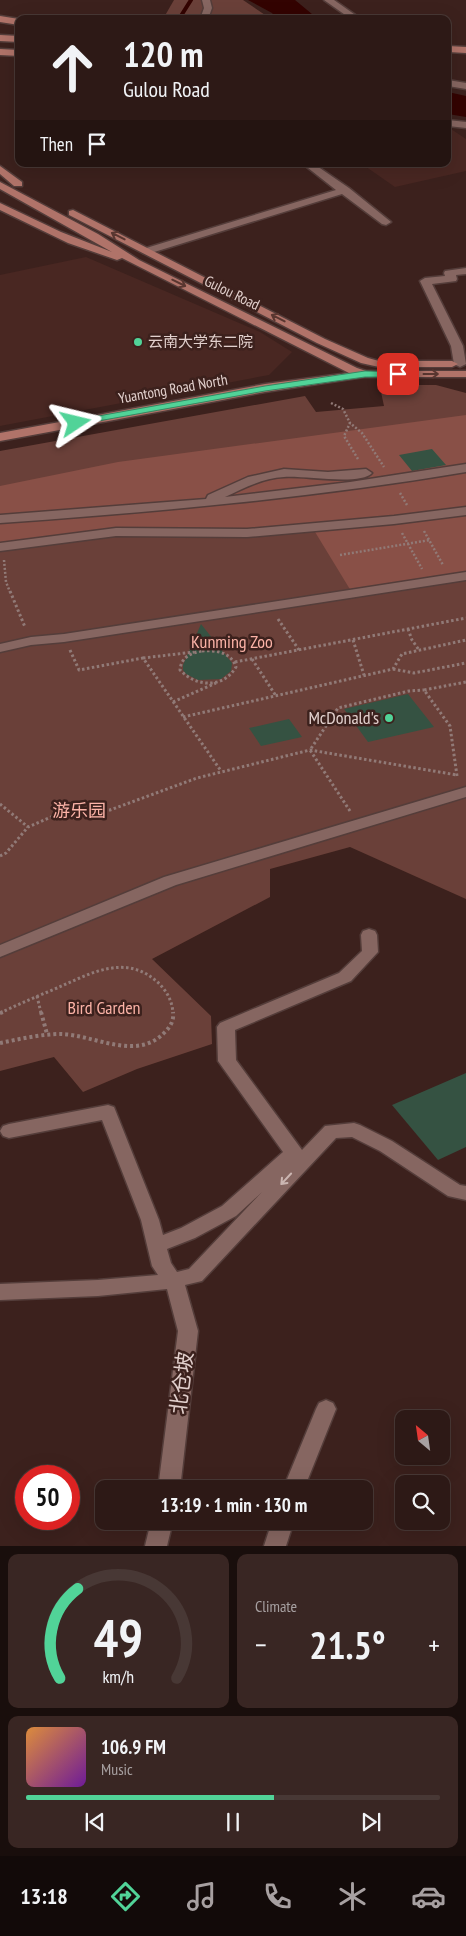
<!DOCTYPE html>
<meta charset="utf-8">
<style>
body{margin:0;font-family:"PT Sans Narrow","Noto Sans SC",sans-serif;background:#392623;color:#f1f3f6;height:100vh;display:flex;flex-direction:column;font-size:19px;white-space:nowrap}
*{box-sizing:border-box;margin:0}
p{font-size:16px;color:#a7a0a1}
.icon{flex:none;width:28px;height:28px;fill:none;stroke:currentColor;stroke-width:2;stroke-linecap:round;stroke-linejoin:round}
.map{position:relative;height:1546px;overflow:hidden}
.details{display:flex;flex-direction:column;gap:8px;padding:8px;background:#190e0c;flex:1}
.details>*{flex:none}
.top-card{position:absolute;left:15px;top:15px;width:436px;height:152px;border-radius:10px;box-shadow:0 5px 20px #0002,0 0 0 1px #483835;background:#2d1916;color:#f1f3f6;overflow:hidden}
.needle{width:32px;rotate:331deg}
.buttons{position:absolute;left:395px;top:1410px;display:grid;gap:10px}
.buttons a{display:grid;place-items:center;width:55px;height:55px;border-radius:10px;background:#2d1916;box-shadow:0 5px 20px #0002,0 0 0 1px #483835;font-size:25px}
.speed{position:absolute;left:15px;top:1465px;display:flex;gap:10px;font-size:25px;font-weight:700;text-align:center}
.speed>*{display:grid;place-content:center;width:65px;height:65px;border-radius:50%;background:#2d1916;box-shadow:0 5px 20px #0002,0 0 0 1px #483835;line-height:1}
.speed .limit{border:8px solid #d22;background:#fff;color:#111}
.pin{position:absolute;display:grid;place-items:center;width:42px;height:42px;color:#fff;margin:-21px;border-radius:10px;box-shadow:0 2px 8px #0006}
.me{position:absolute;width:55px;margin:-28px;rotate:80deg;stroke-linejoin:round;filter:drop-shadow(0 0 4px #0008)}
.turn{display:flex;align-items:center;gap:18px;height:105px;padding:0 25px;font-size:22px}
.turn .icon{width:65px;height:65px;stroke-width:2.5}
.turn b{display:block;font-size:35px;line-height:42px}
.then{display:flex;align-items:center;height:48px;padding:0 25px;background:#0003;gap:10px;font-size:19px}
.big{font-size:38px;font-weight:700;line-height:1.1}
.details .widget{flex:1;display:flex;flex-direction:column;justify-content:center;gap:8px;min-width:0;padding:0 18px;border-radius:10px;background:#392623}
.details .dial{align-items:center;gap:0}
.dial svg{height:130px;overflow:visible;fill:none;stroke:#483835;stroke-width:7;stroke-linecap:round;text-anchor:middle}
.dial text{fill:#f1f3f6;stroke:none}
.song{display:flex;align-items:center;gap:15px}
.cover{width:60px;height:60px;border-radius:8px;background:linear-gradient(135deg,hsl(30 70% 55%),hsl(280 70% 35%))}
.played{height:5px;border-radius:2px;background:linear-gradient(90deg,#51d398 60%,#483835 60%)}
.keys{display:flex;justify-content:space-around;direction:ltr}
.heat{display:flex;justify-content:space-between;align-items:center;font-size:28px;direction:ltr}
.details .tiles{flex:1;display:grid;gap:8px;grid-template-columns:1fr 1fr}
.widget:last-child{grid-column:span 2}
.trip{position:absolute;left:95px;top:1480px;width:278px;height:50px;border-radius:10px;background:#2d1916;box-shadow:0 5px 20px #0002,0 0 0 1px #483835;font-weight:700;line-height:50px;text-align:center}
.tab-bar{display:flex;height:80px;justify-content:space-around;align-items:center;background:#120a09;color:#a7a0a1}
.tab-bar .icon{width:35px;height:35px}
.tab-bar .current{color:#51d398}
.tab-bar b{font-size:22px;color:#f1f3f6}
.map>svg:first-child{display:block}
.built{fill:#492722}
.green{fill:#6a4039}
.forest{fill:#895047}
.water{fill:#330301}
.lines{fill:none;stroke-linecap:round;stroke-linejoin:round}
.stream{stroke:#330301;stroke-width:4}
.building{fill:#355242}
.minor-casing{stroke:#543d3a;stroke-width:3}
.major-casing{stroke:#543d3a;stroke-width:3}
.path-far2{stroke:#917a77;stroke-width:2.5;stroke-dasharray:2 2;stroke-linecap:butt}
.path-far1{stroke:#917a77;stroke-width:3;stroke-dasharray:2.5 2.5;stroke-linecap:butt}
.path{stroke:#917a77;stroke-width:4;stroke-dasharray:3 3;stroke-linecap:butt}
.minor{fill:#866661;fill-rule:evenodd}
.major{fill:#b07369;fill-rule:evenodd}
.oneway{stroke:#593630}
.oneway2{stroke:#cbb6b2}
.route{fill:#51d398;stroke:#358963}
.poi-dot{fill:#51d398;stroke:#3c211d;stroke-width:2}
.labels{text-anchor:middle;stroke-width:5;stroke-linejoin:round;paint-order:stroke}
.far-street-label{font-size:15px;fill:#e2d0cd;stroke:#3c211d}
.far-poi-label{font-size:15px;fill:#e2d0cd;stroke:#3c211d;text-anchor:start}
.park-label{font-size:18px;fill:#fcb3a7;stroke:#3c211d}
.poi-label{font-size:18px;fill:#e2d0cd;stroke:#3c211d;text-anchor:end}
.near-street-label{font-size:21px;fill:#e2d0cd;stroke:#3c211d}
</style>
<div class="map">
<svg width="466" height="1546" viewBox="0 0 466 1546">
<rect width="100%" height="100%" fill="#3c211d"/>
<g class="built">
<polygon points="448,127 466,139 466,171 395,187 362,164 448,164"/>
<polygon points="86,257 260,332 292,352 269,375 0,426 0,275"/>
</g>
<g class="green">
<polygon points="174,0 243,0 271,19 163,19"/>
<polygon points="385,385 436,385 466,393 466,899 350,847 270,869 270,897 152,959 211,1016 212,1044 137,1069 83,1092 54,1057 0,1071 0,451 305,396 316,412 384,406 381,392"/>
</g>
<polygon class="forest" points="466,415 466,575 351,591 312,527 252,531 162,530 0,547 0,486 118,462"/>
<g class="water">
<polygon points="248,0 295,0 318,19 277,19 272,13"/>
<polygon points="448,92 466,96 466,117 448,114"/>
</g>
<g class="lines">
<polyline class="stream" points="179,19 191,0"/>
</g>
<g class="building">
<polygon points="432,449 446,465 412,471 399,455"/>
<polygon points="201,624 232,663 231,671 221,679 198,680 186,674 183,670 183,665"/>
<polygon points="408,694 434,727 368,742 344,709"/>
<polygon points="289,719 302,737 261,746 249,728"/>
<polygon points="466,1073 466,1147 438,1160 392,1105"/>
</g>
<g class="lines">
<g class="minor-casing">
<g id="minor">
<polygon points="202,0 210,0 212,8 208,19 200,19 204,8"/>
<polygon points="324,0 334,0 361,19 351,19"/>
<polygon points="448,80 466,83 466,89 448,86"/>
<polygon points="448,120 466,122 466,128 448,126"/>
<polygon points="303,164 314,164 349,188 391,222 386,225 382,224 342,194 151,253 143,253 142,251 143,249 336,190"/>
<polygon points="466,268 466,274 456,275 457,279 456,281 432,284 463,346 466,364 460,367 454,364 451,346 420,281 425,278 445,276 444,273 445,271"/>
<path d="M 466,464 L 466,472 C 312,498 156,512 0,523 L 0,515 L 206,499 L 208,495 L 248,477 L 284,469 L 328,472 L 366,469 L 372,473 C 361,486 301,475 284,477 C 263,478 244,488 225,497 L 350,482 Z"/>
<polygon points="466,507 466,515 394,524 247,537 116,536 0,551 0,543 116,528 247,529 394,516"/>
<polygon points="466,572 466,580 64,642 31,645 0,652 0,644 31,637 64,634"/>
<polygon points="466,787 466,797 176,885 0,957 0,945 164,877"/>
<path d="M 369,929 L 375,931 L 377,935 L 378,952 L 351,981 L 235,1030 L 236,1060 L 302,1150 L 325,1126 L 354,1123 L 360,1125 L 392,1141 L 460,1185 L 466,1186 L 466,1200 L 448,1196 L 380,1151 L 352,1137 L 336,1138 L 202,1281 L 185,1285 L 198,1331 L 180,1489 L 158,1489 L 178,1331 L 167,1289 L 98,1296 L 0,1300 L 0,1284 L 98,1280 L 158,1275 L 152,1266 L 141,1220 L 102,1120 L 9,1138 L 3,1136 L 0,1131 L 3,1126 L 9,1124 L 108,1105 L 114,1107 L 159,1220 L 163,1235 L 181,1228 L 222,1206 L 283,1152 L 218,1061 L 217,1027 L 220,1023 L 339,973 L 362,951 L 361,935 L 363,931 ZM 262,1192 L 189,1269 L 177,1272 L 171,1263 L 167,1249 L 195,1238 L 236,1216 Z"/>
<polygon points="326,1400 333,1403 336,1409 304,1489 283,1489 316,1409 319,1403"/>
<polygon points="151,1521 173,1521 167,1546 145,1546"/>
<polygon points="272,1521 294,1521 286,1546 264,1546"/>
</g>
</g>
<g class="major-casing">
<g id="major">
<polygon points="0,16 19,19 19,25 0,22"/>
<polygon points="0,35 19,36 19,42 0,41"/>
<polygon points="448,46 466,47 466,53 448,52"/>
<polygon points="0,49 19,50 19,56 0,55"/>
<polygon points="0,166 22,182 22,186 14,186 0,174"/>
<polygon points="0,182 98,234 139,260 357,368 366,371 466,371 466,377 364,377 265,392 0,441 0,433 265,384 349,373 122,258 117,260 68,243 0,210 0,203 61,232 112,252 0,189"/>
<polygon points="73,210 325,339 368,358 379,361 452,361 458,364 452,367 379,367 361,363 317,343 69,215 69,211"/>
</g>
</g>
<g class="path-far2">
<polyline points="331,403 343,409 350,423"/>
<polyline points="358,459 344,436 350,423 362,433 384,467"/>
<polyline points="400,493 407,505"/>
<polyline points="424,531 443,565"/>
<polyline points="402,533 422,569"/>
<polyline points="340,555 430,540"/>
<polyline points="4,560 6,582 10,592"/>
</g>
<g class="path-far1">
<polyline points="10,591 25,627"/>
<polyline points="278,619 299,650"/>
<polyline points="408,629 412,640 419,650"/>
<polyline points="353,640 364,675"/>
<polyline points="70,650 79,670 143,658 221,771"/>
<path d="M 202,651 C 216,650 231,652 236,667 C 223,689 196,687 180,670 C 181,657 191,653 202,651 Z"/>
<polyline points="143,658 194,652"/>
<polyline points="252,659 276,696"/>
<polyline points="235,662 466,618"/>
<polyline points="393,669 414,673 466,663"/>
<polyline points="173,702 216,683"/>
<polyline points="183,717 393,669 402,654 466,640"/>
<polyline points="457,776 450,726 424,690 466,682"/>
<polyline points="0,804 28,827"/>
<polyline points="350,811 310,750 338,708 409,691 424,690"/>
<polyline points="0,856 6,853 28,827 65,811 110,810 197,778 310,750 457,775"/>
<polyline points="37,996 41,1013"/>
<path d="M 0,1013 C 19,1004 38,996 57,988 C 89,974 124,954 155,980 C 165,988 172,999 173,1013"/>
</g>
<g class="path">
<polyline points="41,1012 47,1034"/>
<polyline points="0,1013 3,1012"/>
<path d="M 0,1043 C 20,1039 41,1034 61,1034 C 95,1035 137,1062 165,1032 C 171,1026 174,1020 173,1012"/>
</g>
<use href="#minor" class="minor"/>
<use href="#major" class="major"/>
</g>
<defs><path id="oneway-shaft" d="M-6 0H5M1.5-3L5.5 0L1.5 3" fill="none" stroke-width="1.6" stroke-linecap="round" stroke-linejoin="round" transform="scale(1.25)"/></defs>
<g class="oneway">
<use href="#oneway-shaft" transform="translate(118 236) rotate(-153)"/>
<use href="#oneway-shaft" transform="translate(179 283) rotate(26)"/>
<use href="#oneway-shaft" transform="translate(278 318) rotate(-153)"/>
<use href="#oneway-shaft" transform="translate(431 374)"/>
</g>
<use class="oneway2" href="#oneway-shaft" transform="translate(286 1179) rotate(133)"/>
<polygon class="route" points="365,371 398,372 403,374 398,377 365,377 265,391 76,425 71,423 76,420 265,386"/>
<g class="poi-dot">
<circle cx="138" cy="342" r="5"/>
<circle cx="389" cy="718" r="5"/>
</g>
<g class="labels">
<g class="far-street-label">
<text transform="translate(232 293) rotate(26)" y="5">Gulou Road</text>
<text transform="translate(173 389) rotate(-10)" y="5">Yuantong Road North</text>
</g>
<g class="far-poi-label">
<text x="148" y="347">云南大学东二院</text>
</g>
<g class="park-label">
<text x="232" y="648">Kunming Zoo</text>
<text x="79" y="817">游乐园</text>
<text x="104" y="1014">Bird Garden</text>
</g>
<g class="poi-label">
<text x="379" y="724">McDonald's</text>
</g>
<g class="near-street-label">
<text transform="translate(182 1383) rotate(-83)" y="7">北仓坡</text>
</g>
</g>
</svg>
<div class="buttons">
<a><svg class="needle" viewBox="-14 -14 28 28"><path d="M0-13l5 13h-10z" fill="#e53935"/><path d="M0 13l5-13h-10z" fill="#a7a0a1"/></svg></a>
<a><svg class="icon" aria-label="search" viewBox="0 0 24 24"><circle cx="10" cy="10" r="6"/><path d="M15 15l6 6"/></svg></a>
</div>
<div class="speed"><div class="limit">50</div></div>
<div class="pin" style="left:398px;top:374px;background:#d93025"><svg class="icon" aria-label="arrive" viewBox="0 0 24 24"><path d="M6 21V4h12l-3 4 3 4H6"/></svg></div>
<svg class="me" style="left:76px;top:423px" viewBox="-20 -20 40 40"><path d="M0-17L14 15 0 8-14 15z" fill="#51d398" stroke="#fff" stroke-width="4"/></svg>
<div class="trip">13:19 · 1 min · 130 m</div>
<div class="top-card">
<div class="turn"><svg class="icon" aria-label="ahead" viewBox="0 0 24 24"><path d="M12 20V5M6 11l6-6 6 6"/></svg><div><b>120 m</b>Gulou Road</div></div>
<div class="then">Then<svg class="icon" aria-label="arrive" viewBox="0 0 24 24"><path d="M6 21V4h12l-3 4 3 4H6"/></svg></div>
</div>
</div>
<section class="details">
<div class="tiles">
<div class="widget dial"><svg viewBox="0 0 100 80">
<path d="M14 69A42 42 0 1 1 86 69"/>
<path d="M14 69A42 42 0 0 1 25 14" stroke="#51d398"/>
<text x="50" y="56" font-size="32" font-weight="700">49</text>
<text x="50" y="72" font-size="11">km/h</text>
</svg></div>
<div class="widget"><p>Climate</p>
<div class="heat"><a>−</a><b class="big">21.5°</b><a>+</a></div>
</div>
<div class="widget">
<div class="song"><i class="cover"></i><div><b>106.9 FM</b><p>Music</p></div></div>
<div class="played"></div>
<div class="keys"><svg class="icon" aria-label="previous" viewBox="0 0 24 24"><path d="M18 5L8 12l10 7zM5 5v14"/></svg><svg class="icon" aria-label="pause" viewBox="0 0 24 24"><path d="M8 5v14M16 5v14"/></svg><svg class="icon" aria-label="next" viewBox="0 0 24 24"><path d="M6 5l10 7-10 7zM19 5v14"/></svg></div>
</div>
</div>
</section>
<nav class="tab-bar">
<b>13:18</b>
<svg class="icon current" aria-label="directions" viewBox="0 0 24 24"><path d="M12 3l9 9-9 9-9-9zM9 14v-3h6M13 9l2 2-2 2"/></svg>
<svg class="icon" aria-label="music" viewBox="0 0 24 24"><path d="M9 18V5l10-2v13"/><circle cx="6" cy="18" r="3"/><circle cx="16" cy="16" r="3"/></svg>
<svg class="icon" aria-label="phone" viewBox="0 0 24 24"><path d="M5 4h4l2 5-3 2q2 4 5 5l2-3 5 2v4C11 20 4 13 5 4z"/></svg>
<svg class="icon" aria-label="climate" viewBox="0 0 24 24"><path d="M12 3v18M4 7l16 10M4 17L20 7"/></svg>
<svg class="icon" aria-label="car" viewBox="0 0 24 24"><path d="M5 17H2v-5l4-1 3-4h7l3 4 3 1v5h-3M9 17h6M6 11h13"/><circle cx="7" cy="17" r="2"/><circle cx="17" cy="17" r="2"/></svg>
</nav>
